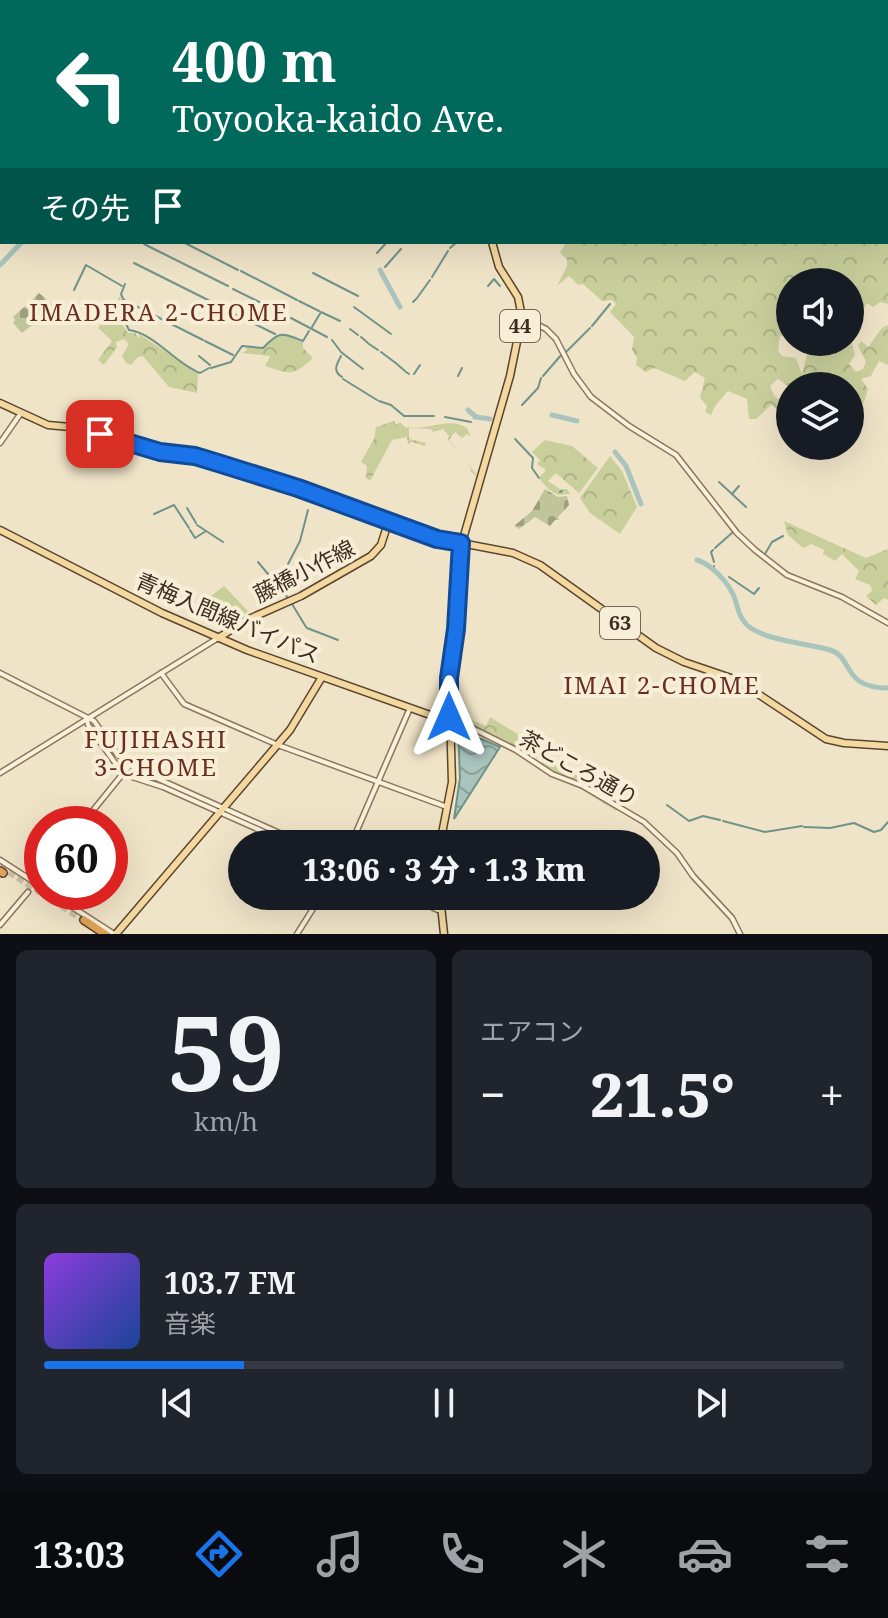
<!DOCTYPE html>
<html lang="ja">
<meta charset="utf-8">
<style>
body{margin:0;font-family:"Noto Serif","Noto Sans JP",serif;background:#20242c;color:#f1f3f6;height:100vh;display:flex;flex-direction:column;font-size:30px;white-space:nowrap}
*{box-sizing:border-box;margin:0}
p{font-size:26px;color:#9ea1a6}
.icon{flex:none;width:44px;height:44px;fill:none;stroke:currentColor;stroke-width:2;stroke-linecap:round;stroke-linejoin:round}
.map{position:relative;height:934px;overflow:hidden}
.details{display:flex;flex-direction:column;gap:16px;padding:16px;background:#0d0f14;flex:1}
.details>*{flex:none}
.guide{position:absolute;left:0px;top:0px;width:888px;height:244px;box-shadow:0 8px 32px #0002;background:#00695c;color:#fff;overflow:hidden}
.fabs{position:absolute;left:776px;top:268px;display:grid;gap:16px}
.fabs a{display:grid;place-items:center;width:88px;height:88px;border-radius:50%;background:#171b24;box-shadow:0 8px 32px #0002;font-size:40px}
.speed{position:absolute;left:24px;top:806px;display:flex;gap:16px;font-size:40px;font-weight:700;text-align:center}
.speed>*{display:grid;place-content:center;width:104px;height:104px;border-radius:50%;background:#171b24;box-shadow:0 8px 32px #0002;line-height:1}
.speed .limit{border:12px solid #d22;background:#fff;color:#111}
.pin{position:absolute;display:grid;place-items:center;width:68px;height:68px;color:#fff;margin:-34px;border-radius:16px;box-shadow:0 4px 12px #0006}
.me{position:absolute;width:88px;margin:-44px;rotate:0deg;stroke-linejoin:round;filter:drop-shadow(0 0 6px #0008)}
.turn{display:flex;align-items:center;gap:28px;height:168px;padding:0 40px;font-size:36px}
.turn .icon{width:104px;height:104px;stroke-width:2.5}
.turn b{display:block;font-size:56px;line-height:68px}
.then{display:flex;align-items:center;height:76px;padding:0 40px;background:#0003;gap:16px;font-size:30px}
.big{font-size:60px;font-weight:800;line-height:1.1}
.details .tile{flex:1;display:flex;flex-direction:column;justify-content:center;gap:12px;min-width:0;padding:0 28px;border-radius:12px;background:#20242c}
.details .dial{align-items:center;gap:0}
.dial b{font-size:104px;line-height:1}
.song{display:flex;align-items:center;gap:24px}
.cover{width:96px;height:96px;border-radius:12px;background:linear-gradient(135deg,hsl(270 70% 55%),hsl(220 70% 35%))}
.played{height:8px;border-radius:4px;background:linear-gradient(90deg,#1a73e8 25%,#363941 25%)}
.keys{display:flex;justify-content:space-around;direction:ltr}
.heat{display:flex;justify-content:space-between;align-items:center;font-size:44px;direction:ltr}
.details .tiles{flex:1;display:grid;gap:16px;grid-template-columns:1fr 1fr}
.tile:last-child{grid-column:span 2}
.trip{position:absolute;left:228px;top:830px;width:432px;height:80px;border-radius:40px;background:#171b24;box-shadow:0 8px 32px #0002;font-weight:800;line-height:80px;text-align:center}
.tabs{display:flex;height:128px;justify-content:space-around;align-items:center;background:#090b0e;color:#9ea1a6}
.tabs .icon{width:56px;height:56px}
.tabs .current{color:#1a73e8}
.tabs b{font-size:36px;color:#f1f3f6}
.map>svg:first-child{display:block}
.forest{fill:url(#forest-crowns)}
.cemetery{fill:url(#cemetery-stones)}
.pitch{fill:#c9cf9b}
.water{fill:url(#water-waves);stroke:#6f938a;stroke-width:2}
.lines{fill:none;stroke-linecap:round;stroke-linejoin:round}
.stream{stroke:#6f938a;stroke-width:2}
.river{stroke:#a9c4bc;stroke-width:5}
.highway-tunnel{stroke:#ccc0a6;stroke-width:7;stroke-dasharray:7 3.5;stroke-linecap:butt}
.minor-casing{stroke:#8d765c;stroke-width:7}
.major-casing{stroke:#5b4430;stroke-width:9}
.highway-casing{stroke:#5b4430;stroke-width:10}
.minor{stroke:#faf1dc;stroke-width:4}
.major{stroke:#f3d9a0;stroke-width:6}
.highway{stroke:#e0a458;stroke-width:7}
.route-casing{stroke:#114b97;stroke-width:20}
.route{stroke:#1a73e8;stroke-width:14}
.labels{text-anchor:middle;stroke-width:8;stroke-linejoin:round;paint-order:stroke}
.shield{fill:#f7eed8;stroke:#756857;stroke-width:2}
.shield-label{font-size:20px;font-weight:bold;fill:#3d2e20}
.street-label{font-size:22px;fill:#3d2e20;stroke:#f7eed8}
.neighbourhood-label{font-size:24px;letter-spacing:2px;fill:#6b2e1e;stroke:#f7eed8}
</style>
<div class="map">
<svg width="888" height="934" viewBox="0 0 888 934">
<defs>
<pattern id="forest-crowns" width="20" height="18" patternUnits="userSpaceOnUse" patternTransform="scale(2)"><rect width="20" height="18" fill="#c9cf9b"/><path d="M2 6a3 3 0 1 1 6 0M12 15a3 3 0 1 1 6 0" fill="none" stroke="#aeb285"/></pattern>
<pattern id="cemetery-stones" width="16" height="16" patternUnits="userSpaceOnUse" patternTransform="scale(2)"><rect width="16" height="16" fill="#bfc49a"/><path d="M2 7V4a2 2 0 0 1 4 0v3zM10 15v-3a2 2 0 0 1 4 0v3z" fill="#9ca07d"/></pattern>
<pattern id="water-waves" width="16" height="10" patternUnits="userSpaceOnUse" patternTransform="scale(2)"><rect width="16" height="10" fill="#a9c4bc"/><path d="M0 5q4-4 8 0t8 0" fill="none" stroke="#8ba098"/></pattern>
</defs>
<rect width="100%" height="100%" fill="#f0e4c8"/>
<g class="forest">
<polygon points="592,0 888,0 888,304 880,302 873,307 867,303 850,335 850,282 790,282 790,334 780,336 778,350 782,356 796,358 802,374 807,355 800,342 850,342 850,336 855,355 849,364 856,372 863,369 866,362 858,346 861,341 868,347 882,328 888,325 888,365 879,361 871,376 861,379 868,389 858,419 854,420 850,429 850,386 789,387 778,379 770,386 774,395 790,410 790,416 771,405 756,419 749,419 747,399 728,391 715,406 711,415 705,412 707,406 700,398 705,378 695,372 685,381 654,368 646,372 636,365 637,358 632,350 634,337 610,312 616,304 612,300 602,301 583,284 578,285 569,276 557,286 567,266 567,259 560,253 566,242 886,242 886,2 591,2"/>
<polygon points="120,296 124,307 122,324 128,333 135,333 139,339 139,334 198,373 197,393 169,387 143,356 138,357 131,365 126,363 122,356 129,344 124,339 116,342 117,347 104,365 98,360 112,341 98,328"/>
<path d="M 285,334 L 303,341 L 303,348 L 313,358 C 293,377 289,374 265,366 L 270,356 L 242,353 L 247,350 L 246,347 L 263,348 L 274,337 Z"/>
<path d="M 394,421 L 396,425 L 400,422 L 406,428 L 408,427 C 430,431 448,416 467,428 L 471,437 L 467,434 L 462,438 L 455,432 L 449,440 L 476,474 L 476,476 L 470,471 L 472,468 L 448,440 L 449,436 L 443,429 L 433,432 L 431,429 L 409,428 L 409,439 L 426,443 L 425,446 L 412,442 L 408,444 L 407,437 L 392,440 L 370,481 L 366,478 L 367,466 L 361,462 L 374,439 L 376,427 Z"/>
<polygon points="545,440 572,446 598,468 579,493 556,473 548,481 560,489 567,489 570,494 558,495 548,489 539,478 546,470 537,464 540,460 532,452"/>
<polygon points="610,456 622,471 637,507 620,534 590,513 580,498"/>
<polygon points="784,521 866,558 888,549 888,600 884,598 876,605 866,596 872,591 870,585 855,579 859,571 842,554 835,561 823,554 824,550 811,544 803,548 788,535"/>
<polygon points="490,717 542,749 565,768 589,770 595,785 618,808 616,811 540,764 543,759 525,754 466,724 469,719 486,726"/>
</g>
<g class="cemetery">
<polygon points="39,293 55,307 22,333 13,323 15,320 13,317 25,306 34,314 27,305"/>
<polygon points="545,489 558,497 567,496 569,505 558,517 559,520 555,520 550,526 535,517 519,529 514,526 532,511"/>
</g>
<polygon class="pitch" points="224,586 248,611 225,631 221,626 197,616 202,603"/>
<polygon class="water" points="458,729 500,747 454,819 460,778"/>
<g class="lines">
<g class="stream">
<polyline points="624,0 625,2"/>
<polyline points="76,2 77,0"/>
<polyline points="572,2 573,2"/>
<polyline points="583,2 584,0"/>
<polyline points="0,99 2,100"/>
<polyline points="0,172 2,173"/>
<polyline points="183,242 238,270"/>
<polyline points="144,244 228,286"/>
<polyline points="450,248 457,242"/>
<polyline points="377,253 387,242"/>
<polyline points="134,263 220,306"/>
<polyline points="385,267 401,249"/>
<polyline points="241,271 297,300"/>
<polyline points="313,273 358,296"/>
<polyline points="432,277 448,251"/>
<polyline points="488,286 494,279 500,286"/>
<polyline points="233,289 288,316"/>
<polyline points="74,290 86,265 122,286"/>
<polyline points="417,298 430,280"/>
<polyline points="124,300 203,340"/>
<polyline points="299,301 319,311"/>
<polyline points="413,302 416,299"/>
<polyline points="354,307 391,334"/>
<polyline points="222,308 275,334"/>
<polyline points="124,316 125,303 121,294 125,284"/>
<polyline points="291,318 327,337"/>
<path d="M 124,320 L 129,330 C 154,333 176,364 200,373 L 209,368"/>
<polyline points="592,326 610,304"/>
<polyline points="312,327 321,312 340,321"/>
<polyline points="350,329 358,335"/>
<polyline points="361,337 368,343"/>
<polyline points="332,340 341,352 363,369"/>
<polyline points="205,341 233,355"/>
<polyline points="369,344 378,350"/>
<polyline points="381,352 397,364"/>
<polyline points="566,352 590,328"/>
<polyline points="199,356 210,365"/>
<path d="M 341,356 C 337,364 332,371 342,377"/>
<polyline points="398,365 405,371"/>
<path d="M 211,368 L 231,362 L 242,346 L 263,348 C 280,330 282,333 303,341 L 309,331"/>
<polyline points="406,372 409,374"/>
<polyline points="414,374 420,365"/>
<polyline points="458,376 462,368"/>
<polyline points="543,376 562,354"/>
<polyline points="343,379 377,400"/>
<polyline points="379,401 391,405 404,416 434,416"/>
<polyline points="522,405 538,388 541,378"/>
<polyline points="445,417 471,422"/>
<polyline points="474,418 475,417"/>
<polyline points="515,439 533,458 532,468 539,478"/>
<polyline points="719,482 746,507"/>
<polyline points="560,492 562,491"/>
<polyline points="732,494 739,486"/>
<polyline points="187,508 196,523"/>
<polyline points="154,514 174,505 189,528"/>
<polyline points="197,525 223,542"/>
<polyline points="190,530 195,538 206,531"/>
<polyline points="715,548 733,532"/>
<polyline points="713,550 711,552 714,562"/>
<polyline points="765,554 772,542 783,536"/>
<polyline points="258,562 288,598"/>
<polyline points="287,566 300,541 308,510"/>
<polyline points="714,566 714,569"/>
<polyline points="729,577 754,594 759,588"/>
<polyline points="292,604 306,627"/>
<polyline points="307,628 338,640"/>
<polyline points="667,805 689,821 703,816 720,820"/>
<polyline points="723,821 765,832 802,826"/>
<polyline points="804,827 830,828 854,823 874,832 881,830 888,822"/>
</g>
<g class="river">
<polyline points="0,265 22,242"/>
<polyline points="380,270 400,307"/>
<polyline points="468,410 476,417 490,419"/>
<polyline points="552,415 577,421"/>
<polyline points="615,452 626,466 641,504"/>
<path d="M 697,560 C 710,564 724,578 732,592 C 738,604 737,615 747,625 C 765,641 807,643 830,650 C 854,657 841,688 888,688"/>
</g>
<polyline class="highway-tunnel" points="0,866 84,920"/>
<g class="minor-casing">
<g id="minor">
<polyline points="0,73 2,74"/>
<polyline points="522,317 546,329 556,339 574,374 591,397 629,426 676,455 737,533 755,550 787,575 842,597 888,623"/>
<polyline points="0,443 21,413"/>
<polyline points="0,673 94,721 117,754 136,769 304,844"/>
<polyline points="161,673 184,704 278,745 447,807"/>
<polyline points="87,719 88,725 123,774 163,787 291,844"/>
<polyline points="450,722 468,726 516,750 552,774 583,786 644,822 677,853 693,876 732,918 740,934"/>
<polyline points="0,773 218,638"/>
<polyline points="82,824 130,765"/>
<polyline points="351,844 410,708"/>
<polyline points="0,860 42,887"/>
<polyline points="35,883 42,874"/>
<polyline points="49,892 114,934"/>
<polyline points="408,896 438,910 440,907"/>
<polyline points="420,896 439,905"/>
<polyline points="0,925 28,892"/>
<polyline points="297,934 321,896"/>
</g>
</g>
<g class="major-casing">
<g id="major">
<polyline points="587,2 587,0"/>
<polyline points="0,403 48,425 81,428 160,452 200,457 284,483 440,539 513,553 540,565 656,648 684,662 737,680 826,739 844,743 888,746"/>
<polyline points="0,530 162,613 247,650 450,722"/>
<polyline points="218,638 249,619 301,596 371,556 381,545 389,520"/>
<polyline points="440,844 452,782 449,678 456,629 459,553 510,376 522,317 518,297 499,267 492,242"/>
<polyline points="440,896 444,934"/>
<polyline points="116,934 290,730 322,677"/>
</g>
</g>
<g class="highway-casing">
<g id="highway">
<polyline points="0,871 3,873"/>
<polyline points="84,920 105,934"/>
</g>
</g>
<use href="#minor" class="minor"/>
<use href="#major" class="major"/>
<use href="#highway" class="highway"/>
</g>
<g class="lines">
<g class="route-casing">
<polyline id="route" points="100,434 160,452 195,456 218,463 298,488 437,539 461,543 456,629 449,678 449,717"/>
</g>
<use href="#route" class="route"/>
</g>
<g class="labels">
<g class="shield">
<rect x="500" y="310" width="40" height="32" rx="6"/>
<rect x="600" y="607" width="40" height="32" rx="6"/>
</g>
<g class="shield-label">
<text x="520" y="333">44</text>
<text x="620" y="630">63</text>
</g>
<g class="street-label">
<text transform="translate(304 571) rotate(-27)" y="8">藤橋小作線</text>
<text transform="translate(228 618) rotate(23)" y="8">青梅入間線バイパス</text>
<text transform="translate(579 768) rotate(29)" y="8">茶どころ通り</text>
</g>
<g class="neighbourhood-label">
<text x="159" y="321">IMADERA 2-CHOME</text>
<text x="662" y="694">IMAI 2-CHOME</text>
<text x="156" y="748">FUJIHASHI<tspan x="156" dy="28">3-CHOME</tspan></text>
</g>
</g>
</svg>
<div class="fabs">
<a><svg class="icon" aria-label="sound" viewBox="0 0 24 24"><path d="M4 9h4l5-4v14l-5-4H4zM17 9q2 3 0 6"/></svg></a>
<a><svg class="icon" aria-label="layers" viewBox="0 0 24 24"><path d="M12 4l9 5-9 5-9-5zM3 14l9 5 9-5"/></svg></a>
</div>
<div class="speed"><div class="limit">60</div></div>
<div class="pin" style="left:100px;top:434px;background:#d93025"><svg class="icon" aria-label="arrive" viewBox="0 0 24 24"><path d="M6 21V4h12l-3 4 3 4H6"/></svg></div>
<svg class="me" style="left:449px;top:717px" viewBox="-20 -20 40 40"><path d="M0-17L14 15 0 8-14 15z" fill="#1a73e8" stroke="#fff" stroke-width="4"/></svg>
<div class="trip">13:06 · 3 分 · 1.3 km</div>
<div class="guide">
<div class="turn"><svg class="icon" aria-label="left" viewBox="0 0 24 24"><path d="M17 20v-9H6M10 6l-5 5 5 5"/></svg><div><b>400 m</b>Toyooka-kaido Ave.</div></div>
<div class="then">その先<svg class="icon" aria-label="arrive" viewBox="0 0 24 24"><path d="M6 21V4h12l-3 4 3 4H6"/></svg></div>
</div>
</div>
<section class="details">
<div class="tiles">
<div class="tile dial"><b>59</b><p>km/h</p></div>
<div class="tile"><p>エアコン</p>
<div class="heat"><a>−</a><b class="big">21.5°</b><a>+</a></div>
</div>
<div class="tile">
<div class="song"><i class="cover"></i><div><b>103.7 FM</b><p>音楽</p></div></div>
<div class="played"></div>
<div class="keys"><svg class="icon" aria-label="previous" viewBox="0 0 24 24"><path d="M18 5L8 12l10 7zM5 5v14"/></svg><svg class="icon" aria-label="pause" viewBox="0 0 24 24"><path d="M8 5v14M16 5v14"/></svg><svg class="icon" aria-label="next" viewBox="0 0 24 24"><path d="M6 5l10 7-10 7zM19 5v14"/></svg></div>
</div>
</div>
</section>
<nav class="tabs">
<b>13:03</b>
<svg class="icon current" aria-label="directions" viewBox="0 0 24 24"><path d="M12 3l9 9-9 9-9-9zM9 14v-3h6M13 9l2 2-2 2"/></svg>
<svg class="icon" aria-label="music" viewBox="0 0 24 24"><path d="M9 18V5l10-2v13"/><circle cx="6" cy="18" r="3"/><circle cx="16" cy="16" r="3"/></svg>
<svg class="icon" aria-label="phone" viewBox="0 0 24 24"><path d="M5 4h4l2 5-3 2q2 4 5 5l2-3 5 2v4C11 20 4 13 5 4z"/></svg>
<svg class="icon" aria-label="climate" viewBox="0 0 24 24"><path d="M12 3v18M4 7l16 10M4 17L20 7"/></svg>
<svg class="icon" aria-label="car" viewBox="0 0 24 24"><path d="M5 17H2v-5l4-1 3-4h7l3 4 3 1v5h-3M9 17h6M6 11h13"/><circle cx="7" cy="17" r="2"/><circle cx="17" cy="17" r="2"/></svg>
<svg class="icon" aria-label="filters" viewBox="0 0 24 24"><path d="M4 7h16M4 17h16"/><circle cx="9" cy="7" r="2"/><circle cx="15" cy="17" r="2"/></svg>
</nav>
